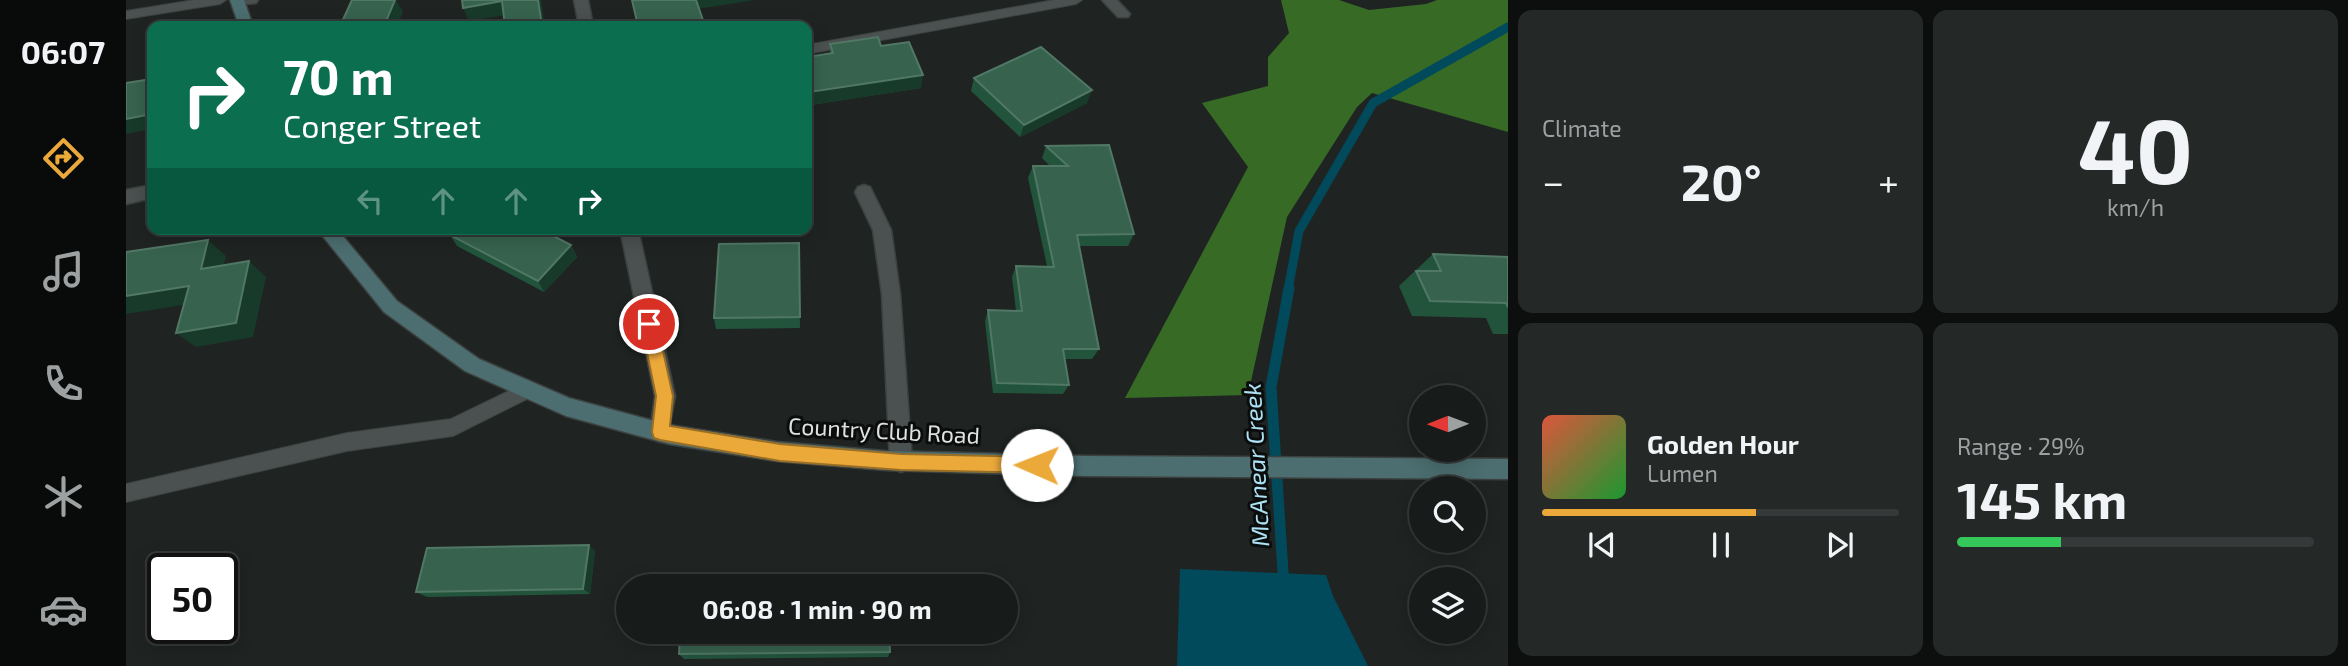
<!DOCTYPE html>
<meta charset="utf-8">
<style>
body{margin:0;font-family:"Exo 2",sans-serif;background:#242827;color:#f1f3f6;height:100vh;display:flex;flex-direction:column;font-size:26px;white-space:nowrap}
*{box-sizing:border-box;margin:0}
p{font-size:23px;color:#9ea1a2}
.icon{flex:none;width:38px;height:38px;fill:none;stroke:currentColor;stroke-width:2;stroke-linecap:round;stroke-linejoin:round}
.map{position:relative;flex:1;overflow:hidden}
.drawer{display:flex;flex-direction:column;gap:10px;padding:10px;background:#0d0f0e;width:840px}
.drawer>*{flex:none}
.top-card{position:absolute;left:21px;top:21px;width:665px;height:214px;border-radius:14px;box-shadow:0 4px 18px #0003,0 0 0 2px #363939;background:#0b6e4f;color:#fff;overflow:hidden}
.needle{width:46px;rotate:269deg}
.controls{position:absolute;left:1283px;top:385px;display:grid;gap:14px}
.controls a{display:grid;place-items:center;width:77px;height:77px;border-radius:50%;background:#171b1a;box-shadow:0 4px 18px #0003,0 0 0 2px #363939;font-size:35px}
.speed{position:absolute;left:21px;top:553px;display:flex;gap:14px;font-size:35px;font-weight:700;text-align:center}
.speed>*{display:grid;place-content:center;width:91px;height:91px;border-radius:50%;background:#171b1a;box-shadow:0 4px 18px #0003,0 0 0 2px #363939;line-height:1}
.speed .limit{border:4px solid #111;border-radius:10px;background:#fff;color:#111}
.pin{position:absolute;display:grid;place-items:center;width:60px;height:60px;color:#fff;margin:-30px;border:4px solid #fff;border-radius:50%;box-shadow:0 2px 7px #0007}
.me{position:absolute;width:77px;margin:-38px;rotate:271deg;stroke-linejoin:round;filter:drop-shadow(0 0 5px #0008)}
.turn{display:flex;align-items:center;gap:24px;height:147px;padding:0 21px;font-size:32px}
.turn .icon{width:91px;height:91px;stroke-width:2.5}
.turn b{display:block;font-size:49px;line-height:60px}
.lanes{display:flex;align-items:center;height:66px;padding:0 21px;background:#0003;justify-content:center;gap:35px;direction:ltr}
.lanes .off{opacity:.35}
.big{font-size:52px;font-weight:700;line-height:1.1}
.drawer .tile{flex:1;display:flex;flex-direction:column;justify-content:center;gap:10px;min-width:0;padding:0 24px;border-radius:14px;background:#242827}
.drawer .dial{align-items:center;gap:0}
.dial b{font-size:91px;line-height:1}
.song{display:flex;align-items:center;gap:21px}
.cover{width:84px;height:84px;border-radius:10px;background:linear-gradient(135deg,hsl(10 70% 55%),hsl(130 70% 35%))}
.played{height:7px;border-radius:4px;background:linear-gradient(90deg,#eba93a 60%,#363939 60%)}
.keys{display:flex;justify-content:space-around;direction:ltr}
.heat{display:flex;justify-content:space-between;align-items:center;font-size:38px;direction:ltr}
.charge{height:10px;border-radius:5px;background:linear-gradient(90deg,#34c759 29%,#363939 0)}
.drawer .tiles{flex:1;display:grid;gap:10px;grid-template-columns:repeat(2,1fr)}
.trip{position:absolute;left:490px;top:574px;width:402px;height:70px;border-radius:35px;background:#171b1a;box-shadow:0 4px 18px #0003,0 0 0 2px #363939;font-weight:700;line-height:70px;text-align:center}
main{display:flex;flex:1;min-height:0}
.menu{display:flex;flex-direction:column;width:126px;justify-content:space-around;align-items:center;background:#090b0a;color:#9ea1a2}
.menu .icon{width:49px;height:49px}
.menu .selected{color:#eba93a}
.menu b{font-size:32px;color:#f1f3f6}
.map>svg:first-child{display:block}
.forest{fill:#376b25}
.water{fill:#004a5c}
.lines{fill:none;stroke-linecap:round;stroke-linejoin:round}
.stream-far1{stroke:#004a5c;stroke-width:9}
.stream{stroke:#004a5c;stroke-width:11}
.service-casing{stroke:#3c413f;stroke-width:2}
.minor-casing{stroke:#3c413f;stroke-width:3}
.secondary-casing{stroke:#3c413f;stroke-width:3}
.service{fill:#4b5150;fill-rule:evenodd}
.minor{fill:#4b5150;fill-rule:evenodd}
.secondary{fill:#4c6e70;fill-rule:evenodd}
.wall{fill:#22543c}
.shaded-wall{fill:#183a2b}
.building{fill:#37634e;stroke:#517765;stroke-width:2}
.route{fill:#eba93a;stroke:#996e26;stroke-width:2}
.labels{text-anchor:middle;stroke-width:6;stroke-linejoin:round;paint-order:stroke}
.street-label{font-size:23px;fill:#dfe2e1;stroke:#0b0d0c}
.water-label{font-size:24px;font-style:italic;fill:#ade1f3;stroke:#0b0d0c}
</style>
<main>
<nav class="menu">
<b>06:07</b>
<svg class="icon selected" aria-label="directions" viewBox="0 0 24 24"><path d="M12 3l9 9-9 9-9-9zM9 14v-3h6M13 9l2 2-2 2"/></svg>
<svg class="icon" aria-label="music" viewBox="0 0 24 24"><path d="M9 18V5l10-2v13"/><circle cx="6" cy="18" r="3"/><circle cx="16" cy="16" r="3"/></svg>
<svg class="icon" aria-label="phone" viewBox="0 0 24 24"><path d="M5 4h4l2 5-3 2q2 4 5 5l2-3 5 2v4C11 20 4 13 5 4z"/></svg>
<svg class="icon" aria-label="climate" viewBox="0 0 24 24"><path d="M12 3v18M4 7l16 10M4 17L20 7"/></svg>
<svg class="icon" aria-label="car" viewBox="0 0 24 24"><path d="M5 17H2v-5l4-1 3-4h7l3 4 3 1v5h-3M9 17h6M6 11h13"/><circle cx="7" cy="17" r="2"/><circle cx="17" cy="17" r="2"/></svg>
</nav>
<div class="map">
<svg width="1382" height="666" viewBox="0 0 1382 666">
<rect width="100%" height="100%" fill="#1f2423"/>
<polygon class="forest" points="1155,0 1213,0 1243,10 1300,4 1311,0 1382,0 1382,132 1246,93 1231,107 1161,217 1122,395 999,398 1122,167 1076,103 1142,86 1142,57 1163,33"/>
<polygon class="water" points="1054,569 1200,575 1207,596 1242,666 1051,666"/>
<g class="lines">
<polyline class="stream-far1" points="1162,290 1173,231 1247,103 1382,27"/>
<polyline class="stream" points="1158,587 1145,387 1163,288"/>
<g class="service-casing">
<g id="service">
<polygon points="68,0 100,0 94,4 0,19 0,11"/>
<polygon points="928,0 956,0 950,4 681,54 681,45"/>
<polygon points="399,383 405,385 408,391 405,397 327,436 221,451 0,502 0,484 221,433 325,419"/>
</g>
</g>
<g class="minor-casing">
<g id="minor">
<polygon points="106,0 132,0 130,3 107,5"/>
<polygon points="448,0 462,0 467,26 453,26"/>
<polygon points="976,0 991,0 1004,14 1002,17 992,17"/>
<polygon points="26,185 26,198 0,204 0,190"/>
<polygon points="738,185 744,187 765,230 774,294 786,462 782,469 775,472 768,469 764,462 756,294 747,230 729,192 732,187"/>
<polygon points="494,229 512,229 549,396 541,439 534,442 527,439 524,432 529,396"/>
</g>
</g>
<g class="secondary-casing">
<g id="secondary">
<polygon points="104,0 118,0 127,26 113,26"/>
<polygon points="191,229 211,229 271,301 353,359 443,398 543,425 651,442 759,451 960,456 1382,459 1382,479 960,476 759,470 651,461 543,444 440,416 339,371 258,312"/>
</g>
</g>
<use href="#service" class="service"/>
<use href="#minor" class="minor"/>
<use href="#secondary" class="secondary"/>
</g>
<g class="wall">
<polygon points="704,44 755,46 795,88 685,105 681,93 681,57 704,54"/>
<polygon points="848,78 961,103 894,137 845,91"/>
<polygon points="983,145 1008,234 1002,246 953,246 973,349 966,359 939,359 943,385 937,394 867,393 859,321 862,310 890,311 886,277 890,266 921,266 902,178 907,166 924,166 916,158 920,146"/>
<polygon points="424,234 445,245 451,257 418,292 331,246 324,235"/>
<polygon points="673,243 674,328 590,329 588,318"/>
<polygon points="1307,254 1382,257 1382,334 1367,334 1360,318 1286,316 1273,286"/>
<polygon points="469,551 464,594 301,597 290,592"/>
<polygon points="764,652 762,657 558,659 553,654"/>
</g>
<g class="shaded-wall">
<polygon points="269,0 270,0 277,12 271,26 258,26"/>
<polygon points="412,0 415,0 419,26 416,26"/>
<polygon points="569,0 629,0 571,9"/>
<polygon points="376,1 381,15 343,21 337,8"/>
<polygon points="797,75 795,88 685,105 684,92"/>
<polygon points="966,90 961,103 894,137 898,125"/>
<polygon points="26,114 26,129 0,134 0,119"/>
<polygon points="413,229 429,229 419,240"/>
<polygon points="82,240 100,256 93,284 75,269"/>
<polygon points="445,245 451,257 418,292 412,281"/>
<polygon points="123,261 140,277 127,337 70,347 50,333"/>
<polygon points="63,286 81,301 0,314 0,296"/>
<polygon points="463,545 469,551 464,594 457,589"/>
</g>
<g class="building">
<polygon points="226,0 269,0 258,26 214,26"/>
<polygon points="336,0 412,0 416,26 379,26 376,1 337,8"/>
<polygon points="506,0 570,0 579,26 512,26"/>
<polygon points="752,37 755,46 783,42 797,75 684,92 681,81 681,57 707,53 704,44"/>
<polygon points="915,47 966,90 898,125 848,78"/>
<polygon points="26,79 26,114 0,119 0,83"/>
<polygon points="983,145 1008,234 951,235 973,349 937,349 943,385 871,383 862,310 896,311 890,266 928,267 907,166 942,166 920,146"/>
<polygon points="329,229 414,229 445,245 412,281 324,235"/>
<polygon points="82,240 75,269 123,261 110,323 50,333 63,286 0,296 0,252"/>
<polygon points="673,243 674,317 588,318 593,244"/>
<polygon points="1307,254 1382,257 1382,307 1380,303 1304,301 1290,271 1315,271"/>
<polygon points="463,545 457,589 290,592 301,548"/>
<polygon points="761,583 761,586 558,586 558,585"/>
<polygon points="554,632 763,632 764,652 553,654"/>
</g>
<polygon class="route" points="523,318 529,320 531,324 547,396 544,426 654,444 775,454 911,457 917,459 919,465 917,471 911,473 775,470 654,461 534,440 528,438 526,432 530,396 515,324 518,320"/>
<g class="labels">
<g class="street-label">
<text transform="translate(758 431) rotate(3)" y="8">Country Club Road</text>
</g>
<g class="water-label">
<text transform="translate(1131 465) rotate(-93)" y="8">McAnear Creek</text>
</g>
</g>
</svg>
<div class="controls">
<a><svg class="needle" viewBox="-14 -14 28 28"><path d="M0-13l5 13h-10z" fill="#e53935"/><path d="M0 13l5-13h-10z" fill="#9ea1a2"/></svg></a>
<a><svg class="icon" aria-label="search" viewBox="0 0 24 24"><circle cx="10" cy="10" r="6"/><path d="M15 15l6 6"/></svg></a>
<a><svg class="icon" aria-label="layers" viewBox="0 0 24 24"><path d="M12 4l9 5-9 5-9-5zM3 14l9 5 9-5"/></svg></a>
</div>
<div class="speed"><div class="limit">50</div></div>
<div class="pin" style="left:523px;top:324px;background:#d93025"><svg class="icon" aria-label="arrive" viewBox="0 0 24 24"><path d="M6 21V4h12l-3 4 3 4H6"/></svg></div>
<svg class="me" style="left:911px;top:465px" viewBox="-20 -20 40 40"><circle r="19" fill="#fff"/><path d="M0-13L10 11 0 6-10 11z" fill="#eba93a"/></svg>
<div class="trip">06:08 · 1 min · 90 m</div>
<div class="top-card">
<div class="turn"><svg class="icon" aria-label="right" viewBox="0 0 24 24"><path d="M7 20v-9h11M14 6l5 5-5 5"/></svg><div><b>70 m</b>Conger Street</div></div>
<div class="lanes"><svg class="icon off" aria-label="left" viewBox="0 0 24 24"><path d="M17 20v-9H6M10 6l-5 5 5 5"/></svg><svg class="icon off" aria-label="ahead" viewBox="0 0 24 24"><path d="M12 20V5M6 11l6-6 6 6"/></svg><svg class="icon off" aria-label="ahead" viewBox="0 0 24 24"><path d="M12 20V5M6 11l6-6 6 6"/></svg><svg class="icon" aria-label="right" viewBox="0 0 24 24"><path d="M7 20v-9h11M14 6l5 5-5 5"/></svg></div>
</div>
</div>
<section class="drawer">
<div class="tiles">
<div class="tile"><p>Climate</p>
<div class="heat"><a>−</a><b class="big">20°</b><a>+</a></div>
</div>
<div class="tile dial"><b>40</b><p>km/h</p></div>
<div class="tile">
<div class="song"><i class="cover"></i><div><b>Golden Hour</b><p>Lumen</p></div></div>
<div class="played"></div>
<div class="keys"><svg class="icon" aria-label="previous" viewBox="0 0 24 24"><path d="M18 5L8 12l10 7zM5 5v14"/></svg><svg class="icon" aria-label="pause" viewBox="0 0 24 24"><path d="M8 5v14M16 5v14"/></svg><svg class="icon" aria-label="next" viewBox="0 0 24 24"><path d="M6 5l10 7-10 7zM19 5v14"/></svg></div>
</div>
<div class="tile"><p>Range · 29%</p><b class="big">145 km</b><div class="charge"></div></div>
</div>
</section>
</main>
